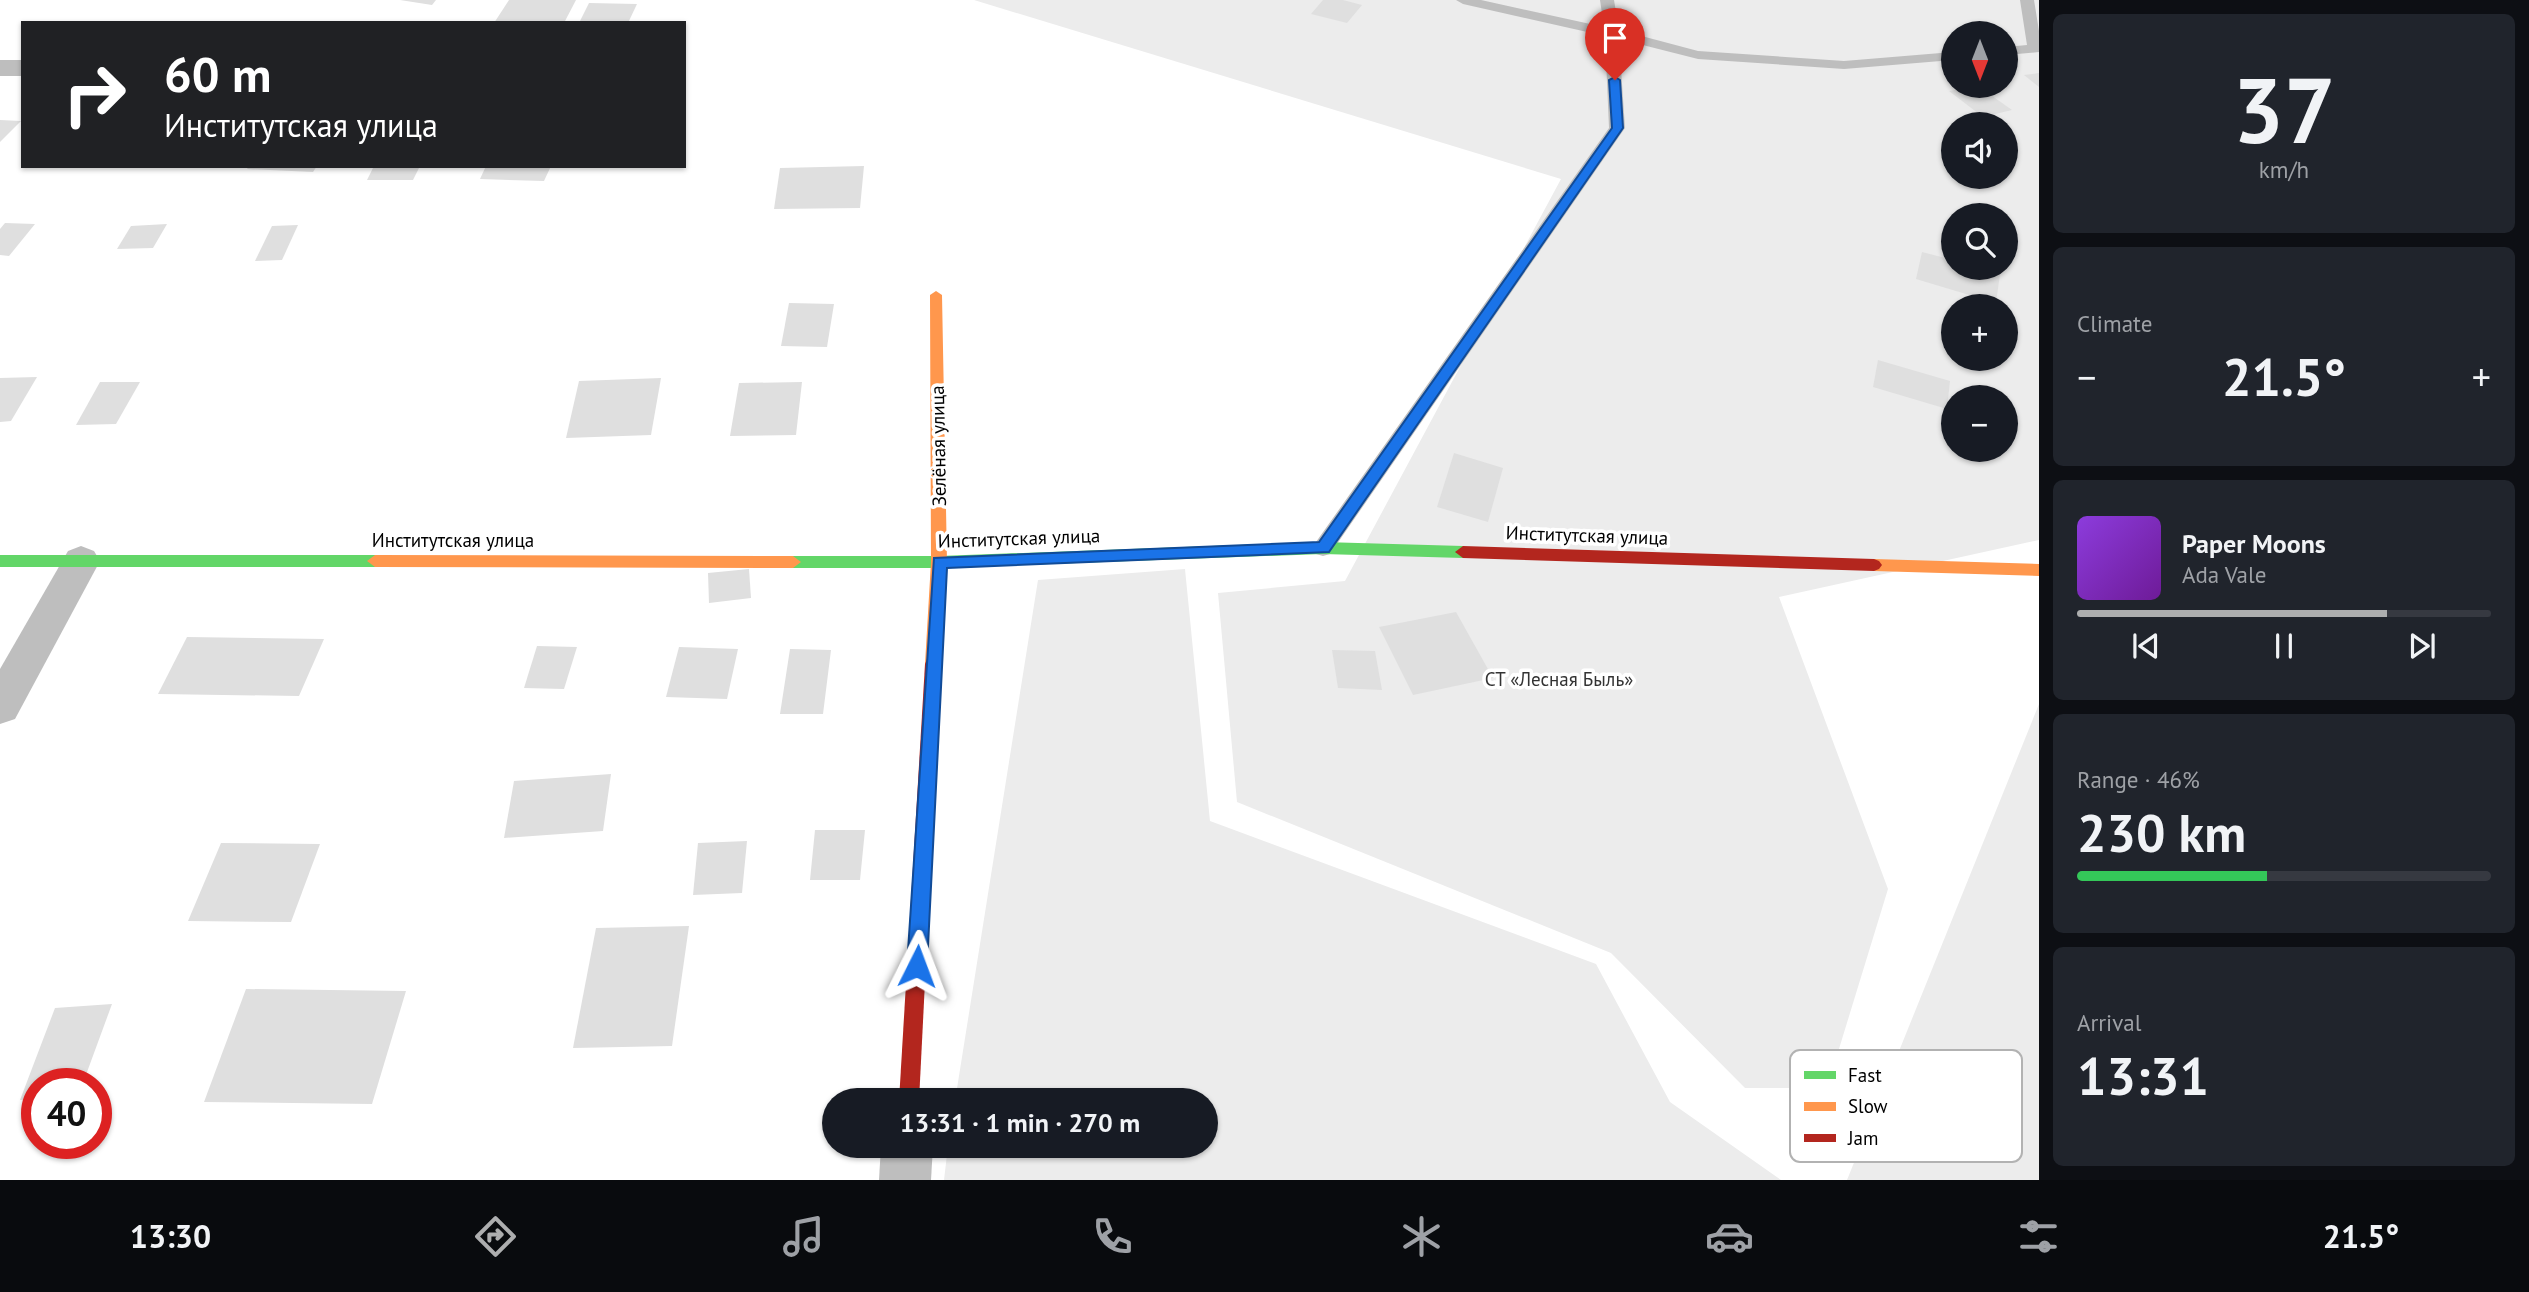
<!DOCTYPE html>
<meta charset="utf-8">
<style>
body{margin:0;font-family:"PT Sans",sans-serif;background:#20242c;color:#f1f3f6;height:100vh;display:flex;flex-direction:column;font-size:26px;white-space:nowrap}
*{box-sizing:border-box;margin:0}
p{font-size:23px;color:#9ea1a6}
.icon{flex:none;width:38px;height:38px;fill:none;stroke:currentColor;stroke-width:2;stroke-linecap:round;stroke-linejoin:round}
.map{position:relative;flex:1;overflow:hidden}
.drawer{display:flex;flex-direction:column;gap:14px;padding:14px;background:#0d0f14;width:490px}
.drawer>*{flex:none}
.banner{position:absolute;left:21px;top:21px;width:665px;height:147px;border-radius:0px;box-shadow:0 2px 5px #0004;background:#202124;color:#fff;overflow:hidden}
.needle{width:46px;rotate:180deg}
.fabs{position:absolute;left:1941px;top:21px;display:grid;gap:14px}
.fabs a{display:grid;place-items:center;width:77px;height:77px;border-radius:50%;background:#171b24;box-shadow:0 2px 5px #0004;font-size:35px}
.speed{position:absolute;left:21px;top:1068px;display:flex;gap:14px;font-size:35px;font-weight:700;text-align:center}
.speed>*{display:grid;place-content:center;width:91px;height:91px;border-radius:50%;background:#171b24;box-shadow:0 2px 5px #0004;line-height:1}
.speed .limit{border:10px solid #d22;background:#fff;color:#111}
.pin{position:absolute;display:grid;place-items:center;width:60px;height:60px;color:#fff;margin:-72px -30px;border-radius:50% 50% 50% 0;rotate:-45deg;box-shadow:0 0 7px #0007}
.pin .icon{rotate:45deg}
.me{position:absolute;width:77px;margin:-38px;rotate:3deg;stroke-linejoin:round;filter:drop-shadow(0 0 5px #0008)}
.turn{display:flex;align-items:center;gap:24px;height:147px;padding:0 28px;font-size:32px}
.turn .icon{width:91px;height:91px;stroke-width:2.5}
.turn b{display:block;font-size:49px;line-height:60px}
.big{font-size:52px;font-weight:600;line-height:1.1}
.drawer .widget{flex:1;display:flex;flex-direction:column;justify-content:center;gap:10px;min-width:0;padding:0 24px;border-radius:10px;background:#20242c}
.drawer .dial{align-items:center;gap:0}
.dial b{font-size:91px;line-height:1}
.song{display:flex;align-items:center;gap:21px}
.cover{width:84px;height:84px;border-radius:10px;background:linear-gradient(135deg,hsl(270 70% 55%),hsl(280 70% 35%))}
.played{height:7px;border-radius:4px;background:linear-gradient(90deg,#adaeaf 75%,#363941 75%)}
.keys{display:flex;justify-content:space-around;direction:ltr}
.heat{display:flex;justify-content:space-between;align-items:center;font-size:38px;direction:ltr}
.charge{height:10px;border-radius:5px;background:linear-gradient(90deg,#34c759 46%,#363941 0)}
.trip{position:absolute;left:822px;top:1088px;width:396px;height:70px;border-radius:35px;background:#171b24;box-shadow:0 2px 5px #0004;font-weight:600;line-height:70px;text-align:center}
.tabs{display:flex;height:112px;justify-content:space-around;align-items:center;background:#090b0e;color:#9ea1a6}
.tabs .icon{width:49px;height:49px}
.tabs .current{color:#adaeaf}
.tabs b{font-size:32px;color:#f1f3f6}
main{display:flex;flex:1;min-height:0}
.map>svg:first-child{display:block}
.green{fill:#ececec;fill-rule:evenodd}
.building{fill:#dfdfdf}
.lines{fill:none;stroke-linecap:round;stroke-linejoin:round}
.lane{fill:#bebebe;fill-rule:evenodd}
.street{fill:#bebebe;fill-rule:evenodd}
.fast{fill:#63d668;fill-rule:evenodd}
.slow{fill:#ff974d;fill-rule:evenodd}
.jam{fill:#b3261e;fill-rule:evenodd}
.route{fill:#1a73e8;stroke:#114b97;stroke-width:2}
.labels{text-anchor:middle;stroke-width:7;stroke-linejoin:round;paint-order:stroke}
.street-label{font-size:19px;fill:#000;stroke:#fff}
.park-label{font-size:19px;fill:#333;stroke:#fff}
.key{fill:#fff;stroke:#b2b2b2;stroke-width:2}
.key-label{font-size:19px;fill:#000}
</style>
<main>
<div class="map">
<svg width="2039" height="1180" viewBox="0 0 2039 1180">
<rect width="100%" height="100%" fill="#fff"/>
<g class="green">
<path d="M 974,0 L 2039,0 L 2039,540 L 1779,597 L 1888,889 L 1827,1088 L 1745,1088 L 1611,953 L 1237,802 L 1218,593 L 1345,581 L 1561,179 ZM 1953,33 L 2006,33 L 2006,86 L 1953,86 ZM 1953,124 L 2006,124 L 2006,177 L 1953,177 ZM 1953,215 L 2006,215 L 2006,268 L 1953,268 ZM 1953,306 L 2006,306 L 2006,359 L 1953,359 ZM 1953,397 L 2006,397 L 2006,450 L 1953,450 Z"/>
<polygon points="1185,569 1210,821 1596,964 1670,1102 1781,1180 944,1180 948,1146 1206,1146 1206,1101 955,1101 1038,580"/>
<polygon points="2039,704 2039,1180 1847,1180"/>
</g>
<g class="building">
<polygon points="400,0 436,0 432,5"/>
<polygon points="509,0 576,0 564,23 494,23"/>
<polygon points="1323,0 1343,0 1362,5 1347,23 1311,14"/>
<polygon points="589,3 637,4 628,23 579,23"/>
<polygon points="2039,73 2039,87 2024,75"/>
<polygon points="1978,86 2012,110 1983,117 1949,91"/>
<polygon points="0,120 21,121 0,142"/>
<polygon points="249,166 317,166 313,172 247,169"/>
<polygon points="374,166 420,166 413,180 367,180"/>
<polygon points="486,166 551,166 544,181 480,179"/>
<polygon points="864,166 860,208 774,209 780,168"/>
<polygon points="5,223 35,224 9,256 0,255 0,229"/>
<polygon points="167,224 153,248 117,249 131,226"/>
<polygon points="298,225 282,260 255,261 272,226"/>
<polygon points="1922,252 1953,260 1953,268 1979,268 2000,274 1996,303 1916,279"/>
<polygon points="789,303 834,304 827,347 781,346"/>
<polygon points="1878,360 1950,381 1947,409 1873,387"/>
<polygon points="37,377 11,421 0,422 0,378"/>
<polygon points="661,378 651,435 566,438 579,381"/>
<polygon points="100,382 140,382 116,424 76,425"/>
<polygon points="802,382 796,435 730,436 739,383"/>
<polygon points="1454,453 1503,468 1488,522 1437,507"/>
<polygon points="749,569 751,598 709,603 708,573"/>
<polygon points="1456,612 1493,678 1413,695 1379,627"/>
<polygon points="187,637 324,639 299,696 158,694"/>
<polygon points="537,646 577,647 564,689 524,688"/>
<polygon points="679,647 738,649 727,699 666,697"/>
<polygon points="790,649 831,650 823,714 780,714"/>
<polygon points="1332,650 1375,651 1382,690 1338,688"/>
<polygon points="611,774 603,831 504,838 514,781"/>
<polygon points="815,830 865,830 860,880 810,880"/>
<polygon points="747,841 742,893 693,895 698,843"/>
<polygon points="221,843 320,844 291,922 188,921"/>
<polygon points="689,926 672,1046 573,1048 596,928"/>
<polygon points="246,989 406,991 372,1104 204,1102"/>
<polygon points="112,1004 83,1083 37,1083 37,1099 20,1100 55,1008"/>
</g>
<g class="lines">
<g class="lane">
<polygon points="1456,0 1481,0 1604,27 1600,0 1614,0 1619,30 1698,51 1844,61 1953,52 1953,60 1844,69 1698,59 1619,39 1625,128 1330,554 1323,556 1316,554 1313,548 1316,542 1609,128 1605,36 1463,4"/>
<polygon points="2020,0 2034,0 2039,31 2039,52 2006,55 2006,47 2027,45"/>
</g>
<g class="street">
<rect x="0" y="60" width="23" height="16"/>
<polygon points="81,546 94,551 100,561 15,719 0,724 0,669 68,551"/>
<polygon points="881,1146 933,1146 931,1180 879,1180"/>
</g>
<g class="fast">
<polygon points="1323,542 1463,546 1471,552 1463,558 1323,554 939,568 793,568 785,562 793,556 939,556"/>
<polygon points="0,555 375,555 383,561 375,567 0,567"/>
</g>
<g class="slow">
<polygon points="936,291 942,295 947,562 941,664 939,669 933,671 927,669 925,664 931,562 930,295"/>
<polygon points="375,555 793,556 801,562 793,568 375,567 367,561"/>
<polygon points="1874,559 2039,564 2039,576 1874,571 1869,569 1866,565 1869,561"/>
</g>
<g class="jam">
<polygon points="1463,546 1874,559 1879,561 1882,565 1879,569 1874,571 1463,558 1455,552"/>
<polygon points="933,657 939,659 941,664 919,1101 899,1101 925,664 927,659"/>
</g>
</g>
<polygon class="route" points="1615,77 1620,80 1623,128 1329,552 947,568 927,966 924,973 917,976 910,973 907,966 934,558 1319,542 1612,128 1609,80"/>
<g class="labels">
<g class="street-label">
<text transform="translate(938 446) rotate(-91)" y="7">Зелёная улица</text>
<text transform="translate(1587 535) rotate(2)" y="7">Институтская улица</text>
<text transform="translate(1019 538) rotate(-2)" y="7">Институтская улица</text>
<text x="453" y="547">Институтская улица</text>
</g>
<g class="park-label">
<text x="1559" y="686">СТ «Лесная Быль»</text>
</g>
</g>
<rect x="1790" y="1050" width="232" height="112" rx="10" class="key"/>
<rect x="1804" y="1071" width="32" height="8" fill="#63d668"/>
<rect x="1804" y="1102" width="32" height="9" fill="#ff974d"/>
<rect x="1804" y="1134" width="32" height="8" fill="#b3261e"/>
<g class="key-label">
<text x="1848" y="1082">Fast</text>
<text x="1848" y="1113">Slow</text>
<text x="1848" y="1145">Jam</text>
</g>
</svg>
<div class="fabs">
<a><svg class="needle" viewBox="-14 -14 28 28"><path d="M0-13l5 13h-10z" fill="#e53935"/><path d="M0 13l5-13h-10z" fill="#9ea1a6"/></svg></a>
<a><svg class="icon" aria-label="sound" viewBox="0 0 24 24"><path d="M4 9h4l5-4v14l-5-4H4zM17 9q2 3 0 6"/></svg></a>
<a><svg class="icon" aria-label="search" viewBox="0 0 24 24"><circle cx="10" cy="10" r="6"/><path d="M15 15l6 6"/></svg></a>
<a>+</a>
<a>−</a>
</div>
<div class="speed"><div class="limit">40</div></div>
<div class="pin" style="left:1615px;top:80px;background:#d93025"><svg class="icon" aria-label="arrive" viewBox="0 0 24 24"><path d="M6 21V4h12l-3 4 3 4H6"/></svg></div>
<svg class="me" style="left:917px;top:966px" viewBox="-20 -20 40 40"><path d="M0-17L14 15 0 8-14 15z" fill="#1a73e8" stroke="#fff" stroke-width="4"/></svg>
<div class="trip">13:31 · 1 min · 270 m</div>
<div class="banner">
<div class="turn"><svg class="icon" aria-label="right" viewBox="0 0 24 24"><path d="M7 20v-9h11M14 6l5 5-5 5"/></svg><div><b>60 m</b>Институтская улица</div></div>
</div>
</div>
<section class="drawer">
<div class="widget dial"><b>37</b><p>km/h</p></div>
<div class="widget"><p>Climate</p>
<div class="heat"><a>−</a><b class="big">21.5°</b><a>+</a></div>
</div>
<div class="widget">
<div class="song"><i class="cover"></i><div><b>Paper Moons</b><p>Ada Vale</p></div></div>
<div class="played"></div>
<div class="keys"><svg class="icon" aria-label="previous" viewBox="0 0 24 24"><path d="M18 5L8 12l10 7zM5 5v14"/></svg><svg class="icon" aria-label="pause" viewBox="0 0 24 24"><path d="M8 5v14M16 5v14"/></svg><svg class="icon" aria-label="next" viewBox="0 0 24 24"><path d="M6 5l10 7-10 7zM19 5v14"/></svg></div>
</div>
<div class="widget"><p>Range · 46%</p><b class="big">230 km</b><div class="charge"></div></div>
<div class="widget"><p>Arrival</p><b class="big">13:31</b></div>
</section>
</main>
<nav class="tabs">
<b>13:30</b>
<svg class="icon current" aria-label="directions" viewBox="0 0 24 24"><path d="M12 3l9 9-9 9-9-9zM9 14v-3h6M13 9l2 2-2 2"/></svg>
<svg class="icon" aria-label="music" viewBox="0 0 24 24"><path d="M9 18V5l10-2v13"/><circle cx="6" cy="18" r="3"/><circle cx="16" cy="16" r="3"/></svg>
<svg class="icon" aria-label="phone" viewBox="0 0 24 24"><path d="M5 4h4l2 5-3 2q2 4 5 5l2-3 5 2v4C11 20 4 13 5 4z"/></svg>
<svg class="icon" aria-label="climate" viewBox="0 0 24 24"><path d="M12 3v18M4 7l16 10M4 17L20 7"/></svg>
<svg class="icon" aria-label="car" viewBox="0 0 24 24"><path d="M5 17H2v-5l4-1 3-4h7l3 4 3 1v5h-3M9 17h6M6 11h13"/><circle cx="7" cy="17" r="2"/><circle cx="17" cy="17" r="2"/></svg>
<svg class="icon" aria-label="filters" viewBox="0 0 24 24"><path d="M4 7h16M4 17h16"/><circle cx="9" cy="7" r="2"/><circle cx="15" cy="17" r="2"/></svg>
<b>21.5°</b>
</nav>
